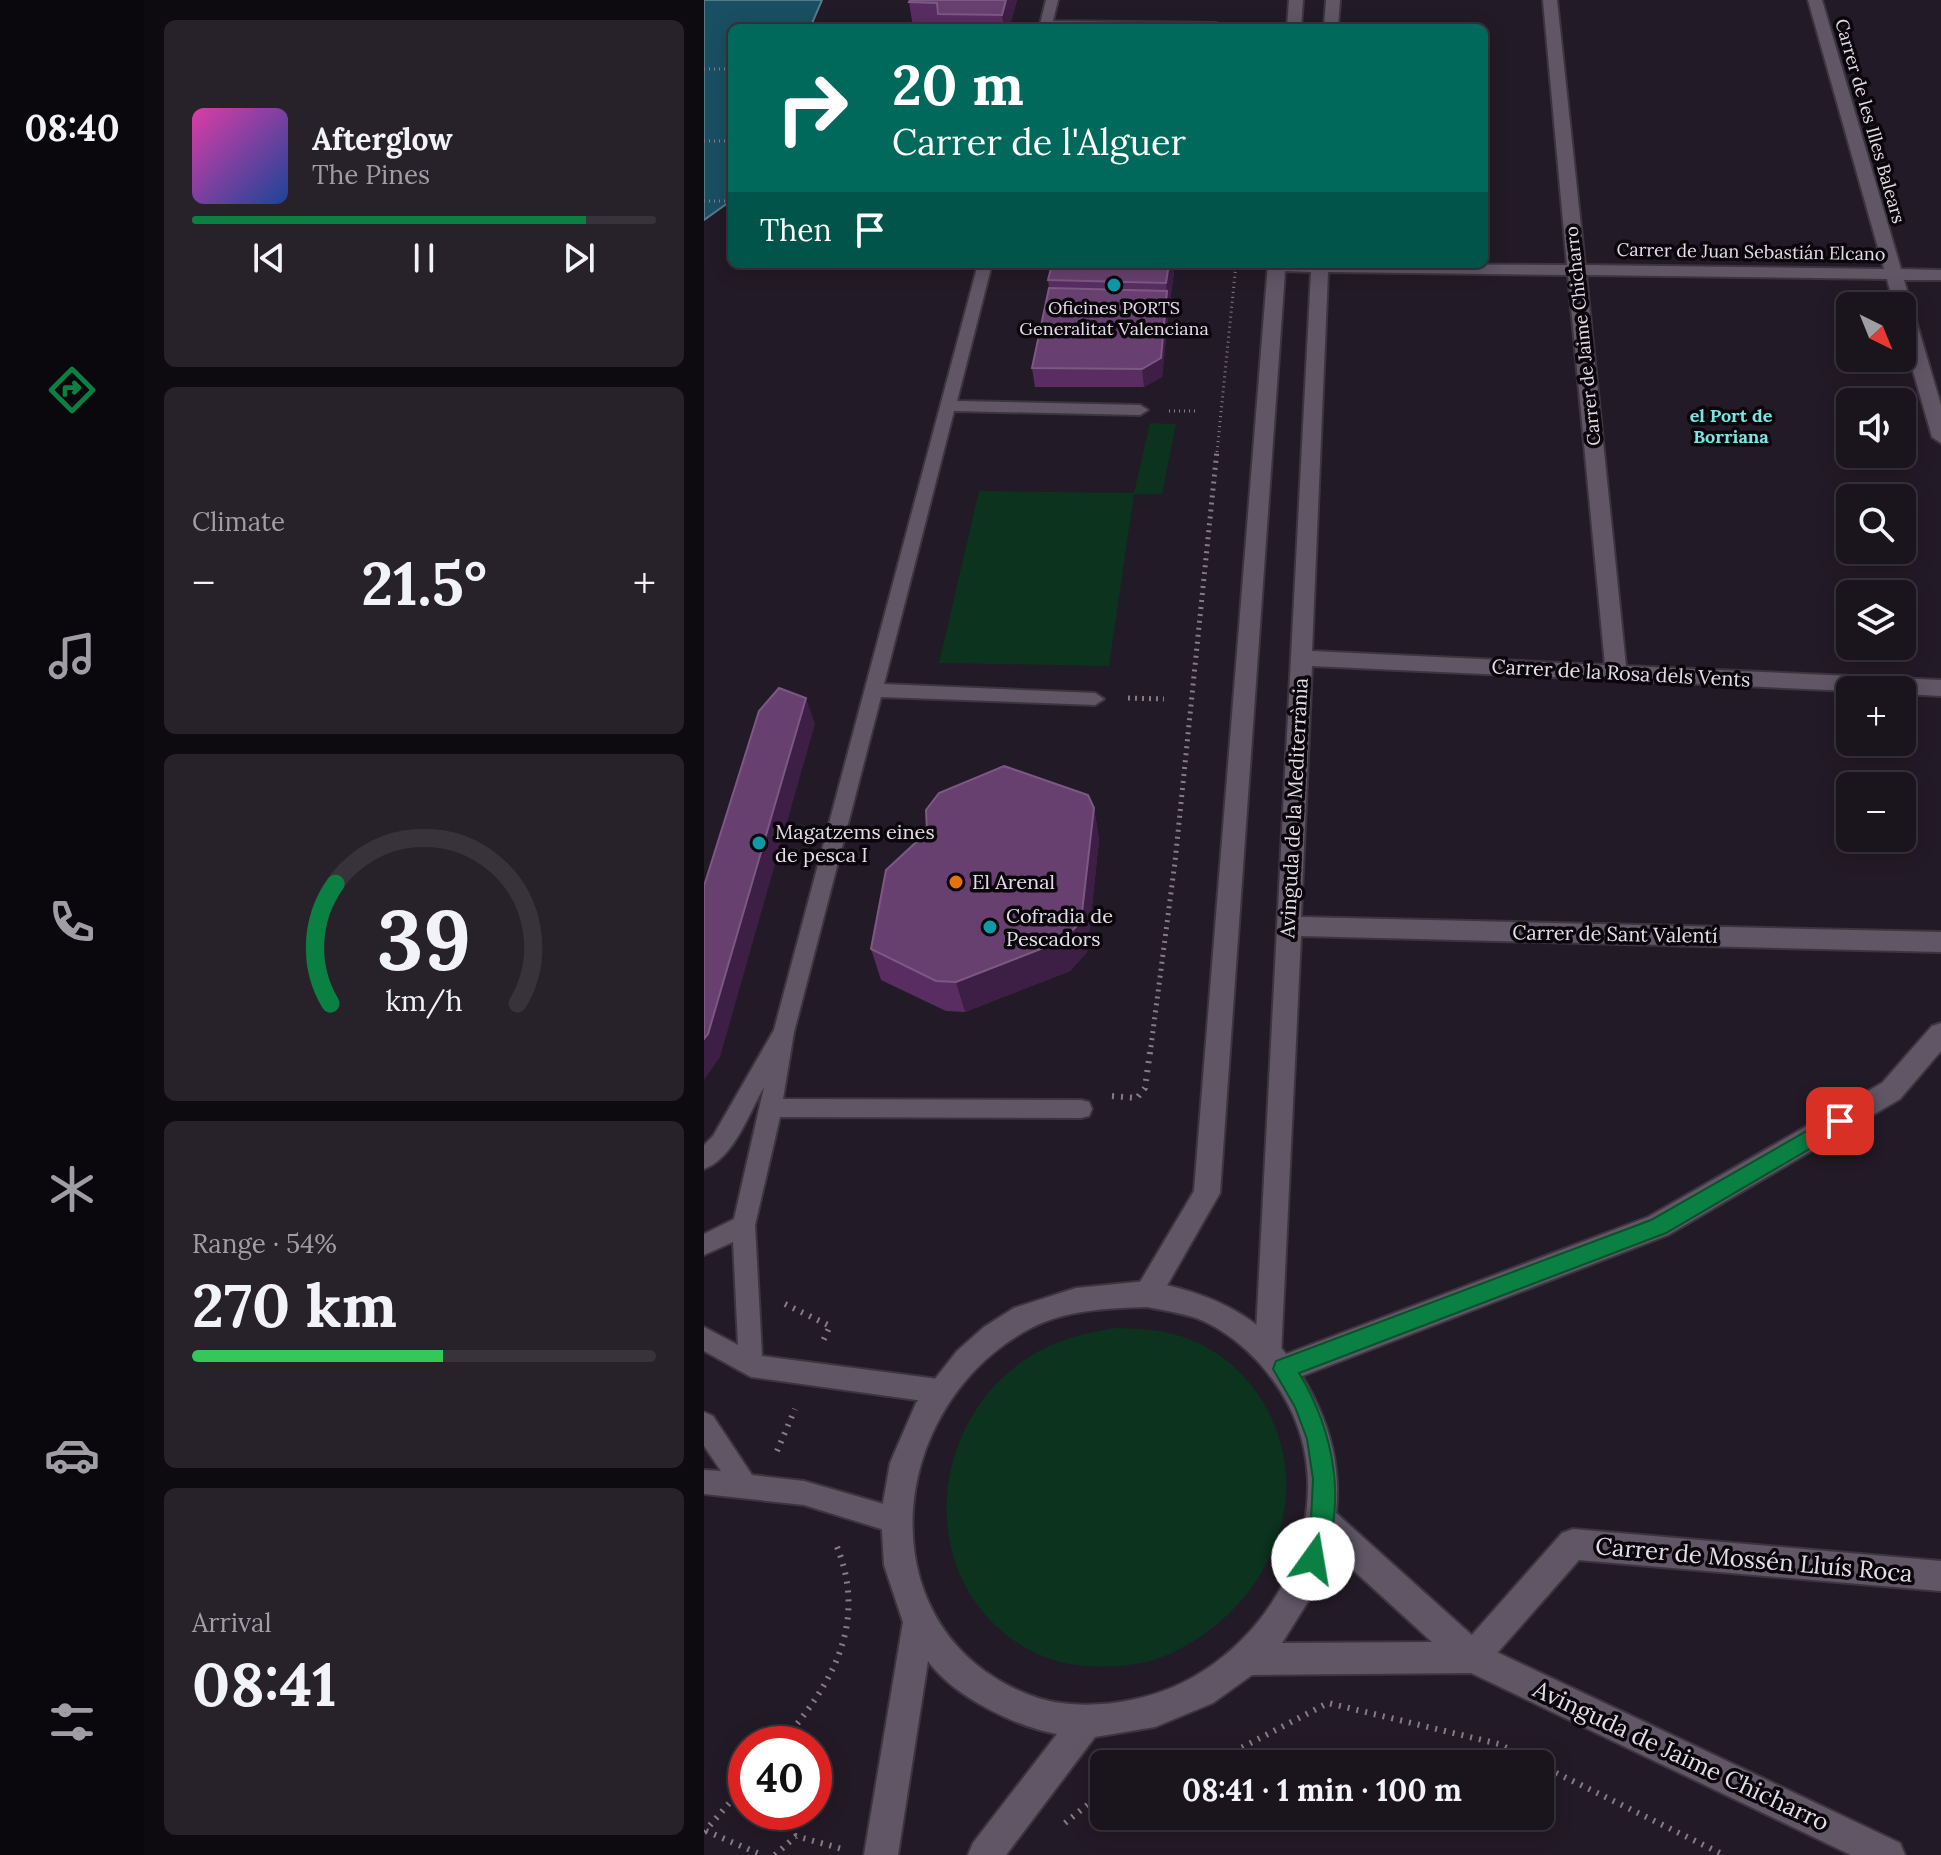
<!DOCTYPE html>
<meta charset="utf-8">
<style>
body{margin:0;font-family:Lora,serif;background:#27212a;color:#f1f3f6;height:100vh;display:flex;flex-direction:column;font-size:30px;white-space:nowrap}
*{box-sizing:border-box;margin:0}
p{font-size:26px;color:#9f9ea4}
.icon{flex:none;width:44px;height:44px;fill:none;stroke:currentColor;stroke-width:2;stroke-linecap:round;stroke-linejoin:round}
.map{position:relative;flex:1;overflow:hidden}
.panel{display:flex;flex-direction:column;gap:20px;padding:20px;background:#0e0b10;width:560px}
.panel>*{flex:none}
.banner{position:absolute;left:24px;top:24px;width:760px;height:244px;border-radius:12px;box-shadow:0 4px 20px #0003,0 0 0 2px #38333b;background:#00695c;color:#fff;overflow:hidden}
.needle{width:52px;rotate:137deg}
.buttons{position:absolute;left:1132px;top:292px;display:grid;gap:16px}
.buttons a{display:grid;place-items:center;width:80px;height:80px;border-radius:12px;background:#1a141d;box-shadow:0 4px 20px #0003,0 0 0 2px #38333b;font-size:40px}
.speed{position:absolute;left:24px;top:1726px;display:flex;gap:16px;font-size:40px;font-weight:700;text-align:center}
.speed>*{display:grid;place-content:center;width:104px;height:104px;border-radius:50%;background:#1a141d;box-shadow:0 4px 20px #0003,0 0 0 2px #38333b;line-height:1}
.speed .limit{border:12px solid #d22;background:#fff;color:#111}
.pin{position:absolute;display:grid;place-items:center;width:68px;height:68px;color:#fff;margin:-34px;border-radius:16px;box-shadow:0 4px 12px #0006}
.me{position:absolute;width:88px;margin:-44px;rotate:13deg;stroke-linejoin:round;filter:drop-shadow(0 0 6px #0008)}
.turn{display:flex;align-items:center;gap:28px;height:168px;padding:0 32px;font-size:36px}
.turn .icon{width:104px;height:104px;stroke-width:2.5}
.turn b{display:block;font-size:56px;line-height:68px}
.then{display:flex;align-items:center;height:76px;padding:0 32px;background:#0003;gap:16px;font-size:30px}
.big{font-size:60px;font-weight:700;line-height:1.1}
.panel .tile{flex:1;display:flex;flex-direction:column;justify-content:center;gap:12px;min-width:0;padding:0 28px;border-radius:12px;background:#27212a}
.panel .dial{align-items:center;gap:0}
.dial svg{height:208px;overflow:visible;fill:none;stroke:#38333b;stroke-width:7;stroke-linecap:round;text-anchor:middle}
.dial text{fill:#f1f3f6;stroke:none}
.song{display:flex;align-items:center;gap:24px}
.cover{width:96px;height:96px;border-radius:12px;background:linear-gradient(135deg,hsl(320 70% 55%),hsl(220 70% 35%))}
.played{height:8px;border-radius:4px;background:linear-gradient(90deg,#0b8043 85%,#38333b 85%)}
.keys{display:flex;justify-content:space-around;direction:ltr}
.heat{display:flex;justify-content:space-between;align-items:center;font-size:44px;direction:ltr}
.charge{height:12px;border-radius:6px;background:linear-gradient(90deg,#34c759 54%,#38333b 0)}
.trip{position:absolute;left:386px;top:1750px;width:464px;height:80px;border-radius:12px;background:#1a141d;box-shadow:0 4px 20px #0003,0 0 0 2px #38333b;font-weight:700;line-height:80px;text-align:center}
main{display:flex;flex:1;min-height:0}
.tab-bar{display:flex;flex-direction:column;width:144px;justify-content:space-around;align-items:center;background:#0a080c;color:#9f9ea4}
.tab-bar .icon{width:56px;height:56px}
.tab-bar .on{color:#0b8043}
.tab-bar b{font-size:36px;color:#f1f3f6}
.map>svg:first-child{display:block}
.green{fill:#0b331d}
.water{fill:#1a4f63;stroke:#567a8a;stroke-width:2}
.lines{fill:none;stroke-linecap:round;stroke-linejoin:round}
.lane-casing{stroke:#3b353f;stroke-width:4}
.street-casing{stroke:#3b353f;stroke-width:4}
.secondary-casing{stroke:#3b353f;stroke-width:4}
.path-far2{stroke:#847c87;stroke-width:3;stroke-dasharray:1 4;stroke-linecap:butt}
.path-far1{stroke:#847c87;stroke-width:5;stroke-dasharray:2 5;stroke-linecap:butt}
.path{stroke:#847c87;stroke-width:6;stroke-dasharray:2 7;stroke-linecap:butt}
.lane{fill:#605666;fill-rule:evenodd}
.street{fill:#605666;fill-rule:evenodd}
.secondary{fill:#605666;fill-rule:evenodd}
.wall{fill:#592d62}
.shaded-wall{fill:#3d1e44}
.building{fill:#684070;stroke:#7b5983;stroke-width:2}
.route{fill:#0b8043;stroke:#07532c;stroke-width:2}
.culture-dot{fill:#0f9aa8;stroke:#0a060c;stroke-width:3}
.food-dot{fill:#e8710a;stroke:#0a060c;stroke-width:3}
.labels{text-anchor:middle;stroke-width:7;stroke-linejoin:round;paint-order:stroke}
.far-street-label{font-size:18px;fill:#e3dde6;stroke:#0a060c}
.far-poi-label{font-size:18px;fill:#e3dde6;stroke:#0a060c}
.far-neighbourhood-label{font-size:18px;font-weight:bold;fill:#7ae6e0;stroke:#0a060c}
.street-label{font-size:20px;fill:#e3dde6;stroke:#0a060c}
.poi-label{font-size:20px;fill:#e3dde6;stroke:#0a060c;text-anchor:start}
.near-street-label{font-size:24px;fill:#e3dde6;stroke:#0a060c}
</style>
<main>
<nav class="tab-bar">
<b>08:40</b>
<svg class="icon on" aria-label="directions" viewBox="0 0 24 24"><path d="M12 3l9 9-9 9-9-9zM9 14v-3h6M13 9l2 2-2 2"/></svg>
<svg class="icon" aria-label="music" viewBox="0 0 24 24"><path d="M9 18V5l10-2v13"/><circle cx="6" cy="18" r="3"/><circle cx="16" cy="16" r="3"/></svg>
<svg class="icon" aria-label="phone" viewBox="0 0 24 24"><path d="M5 4h4l2 5-3 2q2 4 5 5l2-3 5 2v4C11 20 4 13 5 4z"/></svg>
<svg class="icon" aria-label="climate" viewBox="0 0 24 24"><path d="M12 3v18M4 7l16 10M4 17L20 7"/></svg>
<svg class="icon" aria-label="car" viewBox="0 0 24 24"><path d="M5 17H2v-5l4-1 3-4h7l3 4 3 1v5h-3M9 17h6M6 11h13"/><circle cx="7" cy="17" r="2"/><circle cx="17" cy="17" r="2"/></svg>
<svg class="icon" aria-label="filters" viewBox="0 0 24 24"><path d="M4 7h16M4 17h16"/><circle cx="9" cy="7" r="2"/><circle cx="15" cy="17" r="2"/></svg>
</nav>
<section class="panel">
<div class="tile">
<div class="song"><i class="cover"></i><div><b>Afterglow</b><p>The Pines</p></div></div>
<div class="played"></div>
<div class="keys"><svg class="icon" aria-label="previous" viewBox="0 0 24 24"><path d="M18 5L8 12l10 7zM5 5v14"/></svg><svg class="icon" aria-label="pause" viewBox="0 0 24 24"><path d="M8 5v14M16 5v14"/></svg><svg class="icon" aria-label="next" viewBox="0 0 24 24"><path d="M6 5l10 7-10 7zM19 5v14"/></svg></div>
</div>
<div class="tile"><p>Climate</p>
<div class="heat"><a>−</a><b class="big">21.5°</b><a>+</a></div>
</div>
<div class="tile dial"><svg viewBox="0 0 100 80">
<path d="M14 69A42 42 0 1 1 86 69"/>
<path d="M14 69A42 42 0 0 1 16 23" stroke="#0b8043"/>
<text x="50" y="56" font-size="32" font-weight="700">39</text>
<text x="50" y="72" font-size="11">km/h</text>
</svg></div>
<div class="tile"><p>Range · 54%</p><b class="big">270 km</b><div class="charge"></div></div>
<div class="tile"><p>Arrival</p><b class="big">08:41</b></div>
</section>
<div class="map">
<svg width="1237" height="1855" viewBox="0 0 1237 1855">
<rect width="100%" height="100%" fill="#231a27"/>
<g class="green">
<polygon points="446,423 472,424 458,494 430,494 405,666 235,663 275,491 430,493"/>
<path d="M 410,1328 C 436,1329 462,1329 487,1340 C 517,1352 542,1374 559,1402 C 618,1501 558,1617 458,1657 C 432,1667 401,1668 374,1665 C 341,1662 307,1643 285,1619 C 210,1538 239,1403 335,1351 C 359,1338 384,1333 410,1328 Z"/>
</g>
<polygon class="water" points="0,0 118,0 106,28 28,28 28,200 0,220"/>
<g class="lines">
<g class="lane-casing">
<g id="lane">
<polygon points="342,0 354,0 349,21 512,23 518,27 335,28"/>
<path d="M 274,264 L 288,264 L 253,401 L 436,405 L 444,410 L 436,415 L 250,411 L 180,684 L 391,693 L 400,699 L 391,705 L 177,697 L 90,1032 L 79,1099 L 377,1100 L 385,1102 L 388,1109 L 385,1116 L 377,1118 L 76,1117 L 51,1225 L 58,1356 L 234,1379 L 243,1383 L 246,1391 L 243,1399 L 234,1403 L 47,1377 L 0,1351 L 0,1327 L 34,1345 L 29,1242 L 0,1255 L 0,1234 L 30,1219 L 60,1087 C 45,1113 30,1158 0,1169 L 0,1145 L 9,1136 L 70,1030 Z"/>
<polygon points="0,1412 9,1416 48,1475 100,1481 190,1507 199,1511 203,1520 199,1529 190,1533 100,1505 0,1494 0,1470 17,1471 0,1446"/>
</g>
</g>
<g class="street-casing">
<g id="street">
<polygon points="585,0 599,0 597,28 583,28"/>
<polygon points="622,0 636,0 634,28 620,28"/>
<path d="M 839,0 L 853,0 L 881,265 L 1180,269 L 1104,0 L 1118,0 L 1197,269 L 1237,270 L 1237,280 L 1200,280 L 1237,405 L 1237,443 L 1228,437 L 1198,333 L 1198,306 L 1190,306 L 1183,279 L 882,275 L 922,666 L 1237,680 L 1237,696 L 1198,694 L 1198,690 L 1146,691 L 608,666 L 597,917 L 1237,932 L 1237,952 L 597,936 L 577,1356 L 944,1217 L 1178,1083 L 1228,1026 L 1237,1023 L 1237,1051 L 1196,1099 L 964,1235 L 580,1383 L 570,1379 L 566,1369 L 568,1364 L 555,1362 L 551,1352 L 607,272 L 581,271 L 516,1193 L 453,1303 L 443,1307 L 433,1303 L 429,1294 L 490,1191 L 564,264 L 863,265 ZM 624,272 L 864,275 L 901,665 L 608,651 Z"/>
<polygon points="869,1529 1237,1561 1237,1591 875,1560 780,1668 769,1673 758,1668 753,1657 758,1646 858,1533"/>
</g>
</g>
<g class="secondary-casing">
<path id="secondary" d="M 443,1281 C 525,1296 578,1328 614,1406 C 630,1441 636,1475 632,1513 L 780,1646 L 1196,1843 L 1201,1855 L 1147,1855 L 767,1673 L 548,1675 L 509,1703 L 451,1727 L 391,1737 L 302,1855 L 264,1855 L 269,1843 L 353,1734 C 312,1727 249,1696 224,1661 L 194,1855 L 160,1855 L 199,1622 L 180,1565 L 177,1514 L 186,1463 L 212,1403 L 253,1351 L 280,1327 L 310,1308 L 372,1288 ZM 443,1307 C 459,1310 476,1313 492,1318 C 523,1330 550,1354 569,1380 C 658,1501 565,1674 427,1700 C 398,1706 363,1707 334,1698 C 159,1639 177,1407 327,1328 C 362,1310 404,1308 443,1307 ZM 625,1548 L 728,1642 L 578,1643 L 610,1592 Z"/>
</g>
<g class="path-far2">
<polyline points="0,69 28,69"/>
<polyline points="0,141 28,141"/>
<polyline points="0,201 28,201"/>
<polyline points="465,411 493,411"/>
<polyline points="513,452 532,264"/>
</g>
<g class="path-far1">
<polyline points="424,698 460,699"/>
<polyline points="446,1054 471,862 513,450"/>
</g>
<g class="path">
<polyline points="408,1096 433,1098 441,1088 446,1052"/>
<polyline points="81,1304 126,1326 119,1341"/>
<polyline points="73,1451 91,1409"/>
<path d="M 76,1744 C 128,1685 166,1622 131,1542"/>
<polyline points="506,1764 624,1703 795,1744 835,1764"/>
<polyline points="836,1765 1020,1855"/>
<polyline points="361,1823 387,1802 400,1800"/>
<polyline points="2,1831 58,1855"/>
<polyline points="0,1832 42,1784"/>
<polyline points="71,1855 92,1836 138,1849"/>
</g>
<use href="#lane" class="lane"/>
<use href="#street" class="street"/>
<use href="#secondary" class="secondary"/>
</g>
<g class="wall">
<polygon points="206,0 313,0 305,28 209,27 205,2"/>
<polygon points="471,264 465,309 458,377 440,387 331,387 328,368 345,288 344,280"/>
<polygon points="390,808 395,840 383,952 366,971 261,1012 242,1011 177,980 167,949"/>
</g>
<g class="shaded-wall">
<polygon points="302,0 313,0 305,28 300,28 298,15"/>
<polygon points="465,264 471,264 465,309 462,283"/>
<polygon points="463,291 465,309 458,377 440,387 438,369"/>
<polygon points="102,698 111,724 16,1057 0,1080 0,1039"/>
<polygon points="390,808 395,840 383,952 366,971 261,1012 252,982"/>
</g>
<g class="building">
<polygon points="206,0 302,0 298,15 234,14 233,3 205,2"/>
<polygon points="348,264 465,264 462,283 344,280"/>
<polygon points="345,288 463,291 457,358 438,369 328,368"/>
<polygon points="75,688 102,698 4,1034 0,1039 0,886 55,711"/>
<polygon points="300,766 384,795 390,808 377,921 360,940 252,982 232,981 167,949 182,870 223,832 222,810 235,793"/>
</g>
<path class="route" d="M 1136,1112 L 1143,1115 L 1145,1121 L 1143,1127 L 962,1233 L 595,1373 C 630,1431 644,1503 617,1567 L 609,1570 L 601,1567 L 598,1559 L 607,1521 L 609,1479 L 603,1439 L 591,1407 L 569,1369 L 572,1361 L 947,1220 Z"/>
<g class="culture-dot">
<circle cx="410" cy="285" r="8"/>
<circle cx="55" cy="843" r="8"/>
<circle cx="286" cy="927" r="8"/>
</g>
<circle class="food-dot" cx="252" cy="882" r="8"/>
<g class="labels">
<g class="far-street-label">
<text transform="translate(1166 121) rotate(74)" y="6">Carrer de les Illes Balears</text>
<text transform="translate(1047 252) rotate(1)" y="6">Carrer de Juan Sebastián Elcano</text>
<text transform="translate(879 336) rotate(-96)" y="6">Carrer de Jaime Chicharro</text>
</g>
<g class="far-poi-label">
<text x="410" y="314">Oficines PORTS<tspan x="410" dy="21">Generalitat Valenciana</tspan></text>
</g>
<g class="far-neighbourhood-label">
<text x="1027" y="422">el Port de<tspan x="1027" dy="21">Borriana</tspan></text>
</g>
<g class="street-label">
<text transform="translate(917 673) rotate(3)" y="7">Carrer de la Rosa dels Vents</text>
<text transform="translate(590 808) rotate(-87)" y="7">Avinguda de la Mediterrània</text>
<text transform="translate(911 934) rotate(1)" y="7">Carrer de Sant Valentí</text>
</g>
<g class="poi-label">
<text x="71" y="839">Magatzems eines<tspan x="71" dy="23">de pesca I</tspan></text>
<text x="268" y="889">El Arenal</text>
<text x="302" y="923">Cofradia de<tspan x="302" dy="23">Pescadors</tspan></text>
</g>
<g class="near-street-label">
<text transform="translate(1050 1560) rotate(5)" y="8">Carrer de Mossén Lluís Roca</text>
<text transform="translate(977 1756) rotate(25)" y="8">Avinguda de Jaime Chicharro</text>
</g>
</g>
</svg>
<div class="buttons">
<a><svg class="needle" viewBox="-14 -14 28 28"><path d="M0-13l5 13h-10z" fill="#e53935"/><path d="M0 13l5-13h-10z" fill="#9f9ea4"/></svg></a>
<a><svg class="icon" aria-label="sound" viewBox="0 0 24 24"><path d="M4 9h4l5-4v14l-5-4H4zM17 9q2 3 0 6"/></svg></a>
<a><svg class="icon" aria-label="search" viewBox="0 0 24 24"><circle cx="10" cy="10" r="6"/><path d="M15 15l6 6"/></svg></a>
<a><svg class="icon" aria-label="layers" viewBox="0 0 24 24"><path d="M12 4l9 5-9 5-9-5zM3 14l9 5 9-5"/></svg></a>
<a>+</a>
<a>−</a>
</div>
<div class="speed"><div class="limit">40</div></div>
<div class="pin" style="left:1136px;top:1121px;background:#d93025"><svg class="icon" aria-label="arrive" viewBox="0 0 24 24"><path d="M6 21V4h12l-3 4 3 4H6"/></svg></div>
<svg class="me" style="left:609px;top:1559px" viewBox="-20 -20 40 40"><circle r="19" fill="#fff"/><path d="M0-13L10 11 0 6-10 11z" fill="#0b8043"/></svg>
<div class="trip">08:41 · 1 min · 100 m</div>
<div class="banner">
<div class="turn"><svg class="icon" aria-label="right" viewBox="0 0 24 24"><path d="M7 20v-9h11M14 6l5 5-5 5"/></svg><div><b>20 m</b>Carrer de l'Alguer</div></div>
<div class="then">Then<svg class="icon" aria-label="arrive" viewBox="0 0 24 24"><path d="M6 21V4h12l-3 4 3 4H6"/></svg></div>
</div>
</div>
</main>
